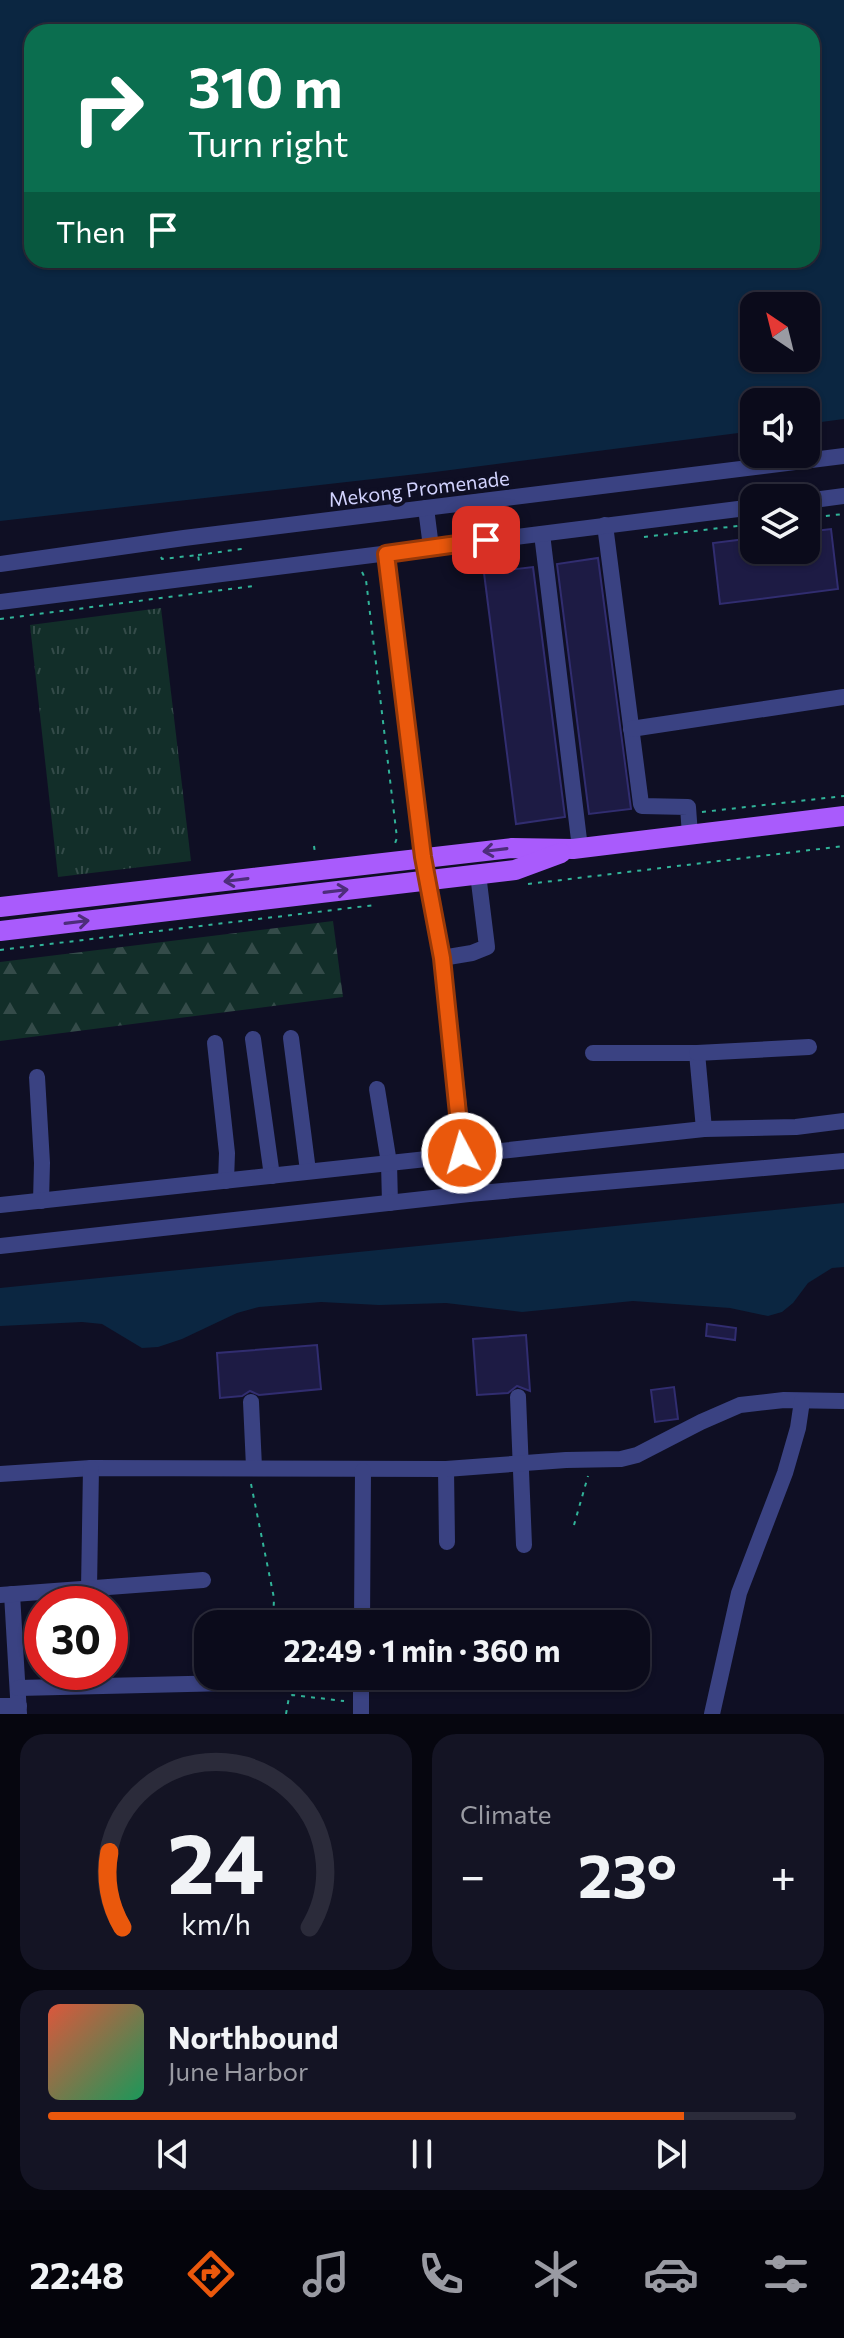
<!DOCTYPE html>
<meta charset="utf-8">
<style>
body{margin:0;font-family:Commissioner,sans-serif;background:#141424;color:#f1f3f6;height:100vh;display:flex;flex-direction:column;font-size:30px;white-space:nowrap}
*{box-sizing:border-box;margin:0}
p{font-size:26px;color:#9a9ba3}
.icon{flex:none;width:44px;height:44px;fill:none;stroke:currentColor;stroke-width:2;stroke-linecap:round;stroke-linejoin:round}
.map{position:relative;height:1714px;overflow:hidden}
.panel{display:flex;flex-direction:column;gap:20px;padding:20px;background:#06060f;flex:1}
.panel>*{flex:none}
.guide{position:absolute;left:24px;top:24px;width:796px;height:244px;border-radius:24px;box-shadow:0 2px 6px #0004,0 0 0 2px #2b2b3a;background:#0b6e4f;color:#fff;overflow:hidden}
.needle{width:52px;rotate:325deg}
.buttons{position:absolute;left:740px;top:292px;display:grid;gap:16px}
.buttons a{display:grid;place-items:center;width:80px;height:80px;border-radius:16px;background:#0b0b1b;box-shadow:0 2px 6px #0004,0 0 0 2px #2b2b3a;font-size:40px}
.speed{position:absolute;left:24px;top:1586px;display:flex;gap:16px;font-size:40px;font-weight:700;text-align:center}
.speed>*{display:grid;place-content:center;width:104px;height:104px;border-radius:50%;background:#0b0b1b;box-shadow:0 2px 6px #0004,0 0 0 2px #2b2b3a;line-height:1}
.speed .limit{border:12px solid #d22;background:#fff;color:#111}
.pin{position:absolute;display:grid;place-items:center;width:68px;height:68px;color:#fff;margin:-34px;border-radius:16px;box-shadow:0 4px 12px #0006}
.me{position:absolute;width:88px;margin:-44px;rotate:354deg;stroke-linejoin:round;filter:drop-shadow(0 0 6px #0008)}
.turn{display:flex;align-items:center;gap:28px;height:168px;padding:0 32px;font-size:36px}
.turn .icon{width:104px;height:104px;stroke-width:2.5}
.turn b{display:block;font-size:56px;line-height:68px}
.then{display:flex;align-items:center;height:76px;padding:0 32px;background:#0003;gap:16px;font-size:30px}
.big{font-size:60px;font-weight:700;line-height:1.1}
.panel .widget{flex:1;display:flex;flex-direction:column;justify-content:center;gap:12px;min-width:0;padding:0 28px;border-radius:24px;background:#141424}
.panel .dial{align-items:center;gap:0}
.dial svg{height:208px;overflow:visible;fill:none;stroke:#2b2b3a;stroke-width:7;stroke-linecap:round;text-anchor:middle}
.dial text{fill:#f1f3f6;stroke:none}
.song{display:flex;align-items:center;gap:24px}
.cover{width:96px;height:96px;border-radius:12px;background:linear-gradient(135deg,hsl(10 70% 55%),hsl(150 70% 35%))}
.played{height:8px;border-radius:4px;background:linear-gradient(90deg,#ea580c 85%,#2b2b3a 85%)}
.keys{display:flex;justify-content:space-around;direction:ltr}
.heat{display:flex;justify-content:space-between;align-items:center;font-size:44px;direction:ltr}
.panel .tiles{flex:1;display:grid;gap:20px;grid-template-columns:1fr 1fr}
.widget:last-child{grid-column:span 2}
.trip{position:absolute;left:194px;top:1610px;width:456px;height:80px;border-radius:24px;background:#0b0b1b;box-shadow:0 2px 6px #0004,0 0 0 2px #2b2b3a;font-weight:700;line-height:80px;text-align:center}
.dock{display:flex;height:128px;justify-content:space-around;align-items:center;background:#04040b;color:#9a9ba3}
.dock .icon{width:56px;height:56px}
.dock .selected{color:#ea580c}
.dock b{font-size:36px;color:#f1f3f6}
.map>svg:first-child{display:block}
.grass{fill:url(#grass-tufts)}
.forest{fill:url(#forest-firs)}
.water{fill:#0b2641;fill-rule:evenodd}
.building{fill:#1d1b44;stroke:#312d70;stroke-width:2}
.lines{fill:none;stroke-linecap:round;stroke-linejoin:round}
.path{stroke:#31b499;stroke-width:2;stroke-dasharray:4 6;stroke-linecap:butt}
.minor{stroke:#3a4282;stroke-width:16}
.major{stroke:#a95bfc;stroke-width:20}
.oneway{stroke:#4d2d7a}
.route-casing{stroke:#983908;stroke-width:20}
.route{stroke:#ea580c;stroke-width:14}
.labels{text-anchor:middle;stroke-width:8;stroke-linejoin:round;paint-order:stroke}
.street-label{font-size:20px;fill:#d2d3fe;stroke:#0f0f24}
</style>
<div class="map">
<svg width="844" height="1714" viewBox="0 0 844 1714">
<defs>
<pattern id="grass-tufts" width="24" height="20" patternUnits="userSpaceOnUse" patternTransform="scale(2)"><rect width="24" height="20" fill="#122e29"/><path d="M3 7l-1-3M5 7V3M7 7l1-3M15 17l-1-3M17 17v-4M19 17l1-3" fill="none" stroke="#344b49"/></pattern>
<pattern id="forest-firs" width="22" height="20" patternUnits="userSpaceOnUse" patternTransform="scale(2)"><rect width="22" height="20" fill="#122e29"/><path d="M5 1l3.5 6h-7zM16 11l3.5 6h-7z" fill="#344b49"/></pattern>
</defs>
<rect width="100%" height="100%" fill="#0f0f24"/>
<polygon class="grass" points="161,608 191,861 58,877 30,625"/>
<polygon class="forest" points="333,921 343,997 0,1041 0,962"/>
<g class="water">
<path d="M 0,0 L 844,0 L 844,419 L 806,424 L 806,402 L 754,402 L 754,431 L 435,472 L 0,521 ZM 32,32 L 812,32 L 812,260 L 32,260 ZM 754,306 L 806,306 L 806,358 L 754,358 Z"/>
<polygon points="844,1203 844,1267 832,1268 808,1283 793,1303 782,1312 768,1316 730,1308 633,1301 522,1312 446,1303 379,1305 321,1302 259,1307 237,1313 182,1339 158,1347 142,1348 102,1324 82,1322 0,1326 0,1288"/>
</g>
<g class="building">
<polygon points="831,529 838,589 720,604 713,543 754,538 754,550 806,550 806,532"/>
<polygon points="598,558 631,809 589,814 557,564"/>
<polygon points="533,567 565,817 516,824 484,573"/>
<polygon points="707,1324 736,1328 735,1340 706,1336"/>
<polygon points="526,1335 530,1391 517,1386 508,1393 477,1395 473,1339"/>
<polygon points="317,1345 321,1389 259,1395 250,1391 242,1396 220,1398 217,1353"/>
<polygon points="674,1387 678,1419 655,1422 651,1390"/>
</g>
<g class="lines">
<g class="path">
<polyline points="758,492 803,486"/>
<polyline points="806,518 844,514"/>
<polyline points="644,537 754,524"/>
<polyline points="198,555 241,549 240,545"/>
<polyline points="161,557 162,559 198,555 199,561"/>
<polyline points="362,572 366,580 397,838 394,846"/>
<polyline points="0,619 253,586"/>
<polyline points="702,812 844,796"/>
<polyline points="314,846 315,853"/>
<polyline points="528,884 844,846"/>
<polyline points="0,950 375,905"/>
<polyline points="251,1484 274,1598 273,1624"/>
<polyline points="574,1525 588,1476"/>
<polyline points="286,1714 289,1697 292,1695 344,1701"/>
</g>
<g class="minor">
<polyline points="806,501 844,496"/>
<polyline points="426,508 431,547"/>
<polyline points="605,525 641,804 642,806 688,807 690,835"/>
<polyline points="542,534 580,848"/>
<polyline points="386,554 423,857 442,958 469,1194"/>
<polyline points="0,564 184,538 844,456"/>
<polyline points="0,602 754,507"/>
<polyline points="631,729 844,697"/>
<polyline points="442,958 472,953 487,947 478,874"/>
<polyline points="291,1038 308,1171"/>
<polyline points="253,1039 272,1176"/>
<polyline points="215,1043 227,1153 226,1181"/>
<polyline points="593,1053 697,1053 704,1129"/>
<polyline points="697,1053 809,1047"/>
<polyline points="37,1077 42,1163 41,1201"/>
<polyline points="377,1089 389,1163 390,1203"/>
<polyline points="0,1205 704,1129 796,1127 844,1121"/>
<polyline points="0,1246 469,1194 844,1161"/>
<polyline points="518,1397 524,1545"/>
<polyline points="251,1402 254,1467"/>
<polyline points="446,1469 447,1542"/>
<polyline points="0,1474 91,1468 446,1469 566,1460 621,1459 637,1455 701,1422 740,1405 784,1400 844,1401"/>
<polyline points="89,1589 91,1468"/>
<polyline points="12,1594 19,1714"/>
<polyline points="0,1595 203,1580"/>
<polyline points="362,1624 363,1471"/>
<polyline points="18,1688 230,1683 235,1676"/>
<polyline points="0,1706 19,1706"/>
<polyline points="361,1714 361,1676"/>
<polyline points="712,1714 739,1593 785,1473 798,1428 802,1401"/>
</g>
<g class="major">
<polyline points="0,907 512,848 573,849 844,816"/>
<polyline points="0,931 515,870 561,853"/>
</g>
</g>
<defs><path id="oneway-shaft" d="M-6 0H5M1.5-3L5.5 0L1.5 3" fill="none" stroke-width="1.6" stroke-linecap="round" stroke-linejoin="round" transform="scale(2)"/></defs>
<g class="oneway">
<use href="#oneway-shaft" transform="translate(495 850) rotate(173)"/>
<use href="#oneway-shaft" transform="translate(236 880) rotate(173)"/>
<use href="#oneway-shaft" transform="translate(336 891) rotate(-7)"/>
<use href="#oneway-shaft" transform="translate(77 922) rotate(-7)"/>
</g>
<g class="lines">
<g class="route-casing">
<polyline id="route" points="462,1153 442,958 423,857 386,554 486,540"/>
</g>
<use href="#route" class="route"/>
</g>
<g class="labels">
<g class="street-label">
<text transform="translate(419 489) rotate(-7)" y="7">Mekong Promenade</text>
</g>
</g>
</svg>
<div class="buttons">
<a><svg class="needle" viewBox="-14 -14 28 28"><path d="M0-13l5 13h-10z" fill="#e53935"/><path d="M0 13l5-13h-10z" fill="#9a9ba3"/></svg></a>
<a><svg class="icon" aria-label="sound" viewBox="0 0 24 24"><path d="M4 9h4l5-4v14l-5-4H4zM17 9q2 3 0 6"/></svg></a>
<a><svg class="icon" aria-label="layers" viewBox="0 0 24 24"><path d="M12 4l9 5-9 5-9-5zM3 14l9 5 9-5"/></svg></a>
</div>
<div class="speed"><div class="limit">30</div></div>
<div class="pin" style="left:486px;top:540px;background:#d93025"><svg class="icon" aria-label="arrive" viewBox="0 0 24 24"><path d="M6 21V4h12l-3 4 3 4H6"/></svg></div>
<svg class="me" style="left:462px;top:1153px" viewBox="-20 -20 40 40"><circle r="17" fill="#ea580c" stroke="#fff" stroke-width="3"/><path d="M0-11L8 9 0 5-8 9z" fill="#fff"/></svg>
<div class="trip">22:49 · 1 min · 360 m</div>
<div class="guide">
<div class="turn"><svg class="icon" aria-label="right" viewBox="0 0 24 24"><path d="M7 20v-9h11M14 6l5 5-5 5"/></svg><div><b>310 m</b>Turn right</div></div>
<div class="then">Then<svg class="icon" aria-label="arrive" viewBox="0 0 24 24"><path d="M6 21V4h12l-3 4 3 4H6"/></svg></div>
</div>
</div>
<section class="panel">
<div class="tiles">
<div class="widget dial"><svg viewBox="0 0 100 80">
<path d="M14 69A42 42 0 1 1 86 69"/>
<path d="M14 69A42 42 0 0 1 9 40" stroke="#ea580c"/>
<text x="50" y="56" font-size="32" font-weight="700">24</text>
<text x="50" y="72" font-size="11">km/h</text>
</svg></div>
<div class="widget"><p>Climate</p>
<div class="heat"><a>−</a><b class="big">23°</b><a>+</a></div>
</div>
<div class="widget">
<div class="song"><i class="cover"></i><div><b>Northbound</b><p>June Harbor</p></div></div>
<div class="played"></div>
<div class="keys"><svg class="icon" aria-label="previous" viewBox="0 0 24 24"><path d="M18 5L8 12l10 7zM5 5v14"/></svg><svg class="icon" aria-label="pause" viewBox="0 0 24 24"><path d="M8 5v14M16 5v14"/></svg><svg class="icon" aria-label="next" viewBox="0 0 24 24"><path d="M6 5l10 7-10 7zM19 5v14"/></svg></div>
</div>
</div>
</section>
<nav class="dock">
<b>22:48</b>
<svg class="icon selected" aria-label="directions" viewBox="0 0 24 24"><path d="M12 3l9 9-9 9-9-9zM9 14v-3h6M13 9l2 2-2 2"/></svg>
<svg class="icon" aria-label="music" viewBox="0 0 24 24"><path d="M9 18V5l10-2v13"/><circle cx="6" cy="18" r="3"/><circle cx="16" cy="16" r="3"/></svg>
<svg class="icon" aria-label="phone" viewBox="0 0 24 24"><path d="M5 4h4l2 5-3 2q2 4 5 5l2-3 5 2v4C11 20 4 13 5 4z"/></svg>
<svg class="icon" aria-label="climate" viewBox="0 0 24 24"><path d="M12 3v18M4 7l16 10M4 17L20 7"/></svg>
<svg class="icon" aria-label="car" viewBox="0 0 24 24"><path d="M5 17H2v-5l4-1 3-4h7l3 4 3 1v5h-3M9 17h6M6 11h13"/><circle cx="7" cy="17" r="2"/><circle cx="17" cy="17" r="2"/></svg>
<svg class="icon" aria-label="filters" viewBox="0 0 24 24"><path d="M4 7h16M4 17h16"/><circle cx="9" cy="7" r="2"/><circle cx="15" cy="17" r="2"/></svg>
</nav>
